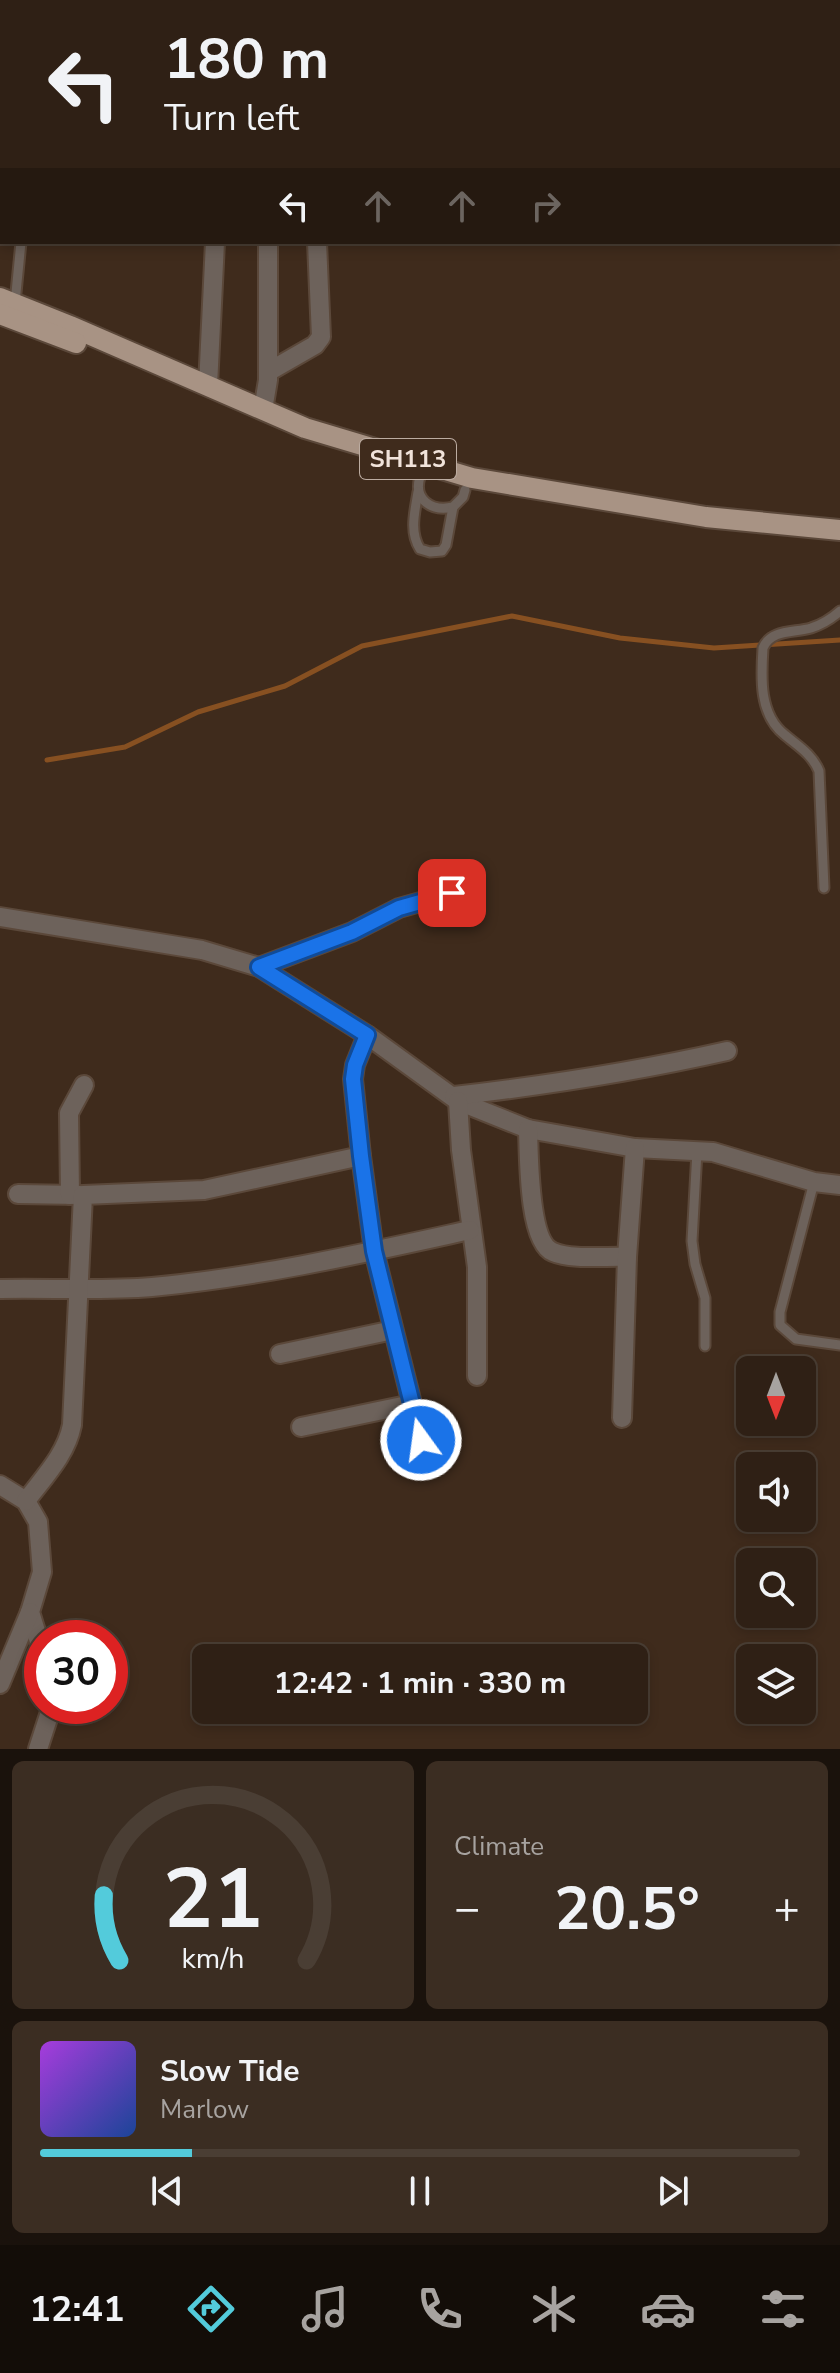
<!DOCTYPE html>
<meta charset="utf-8">
<style>
body{margin:0;font-family:"Nunito Sans",sans-serif;background:#3b2d22;color:#f1f3f6;height:100vh;display:flex;flex-direction:column;font-size:30px;white-space:nowrap}
*{box-sizing:border-box;margin:0}
p{font-size:26px;color:#a7a3a0}
.icon{flex:none;width:44px;height:44px;fill:none;stroke:currentColor;stroke-width:2;stroke-linecap:round;stroke-linejoin:round}
.map{position:relative;height:1749px;overflow:hidden}
.side{display:flex;flex-direction:column;gap:12px;padding:12px;background:#1a120c;flex:1}
.side>*{flex:none}
.hud{position:absolute;left:0px;top:0px;width:840px;height:244px;box-shadow:0 4px 12px #0003,0 0 0 2px #4a3e34;background:#2f2015;color:#f1f3f6;overflow:hidden}
.needle{width:52px;rotate:180deg}
.buttons{position:absolute;left:736px;top:1356px;display:grid;gap:16px}
.buttons a{display:grid;place-items:center;width:80px;height:80px;border-radius:12px;background:#2f2015;box-shadow:0 4px 12px #0003,0 0 0 2px #4a3e34;font-size:40px}
.speed{position:absolute;left:24px;top:1620px;display:flex;gap:16px;font-size:40px;font-weight:700;text-align:center}
.speed>*{display:grid;place-content:center;width:104px;height:104px;border-radius:50%;background:#2f2015;box-shadow:0 4px 12px #0003,0 0 0 2px #4a3e34;line-height:1}
.speed .limit{border:12px solid #d22;background:#fff;color:#111}
.pin{position:absolute;display:grid;place-items:center;width:68px;height:68px;color:#fff;margin:-34px;border-radius:16px;box-shadow:0 4px 12px #0006}
.me{position:absolute;width:88px;margin:-44px;rotate:346deg;stroke-linejoin:round;filter:drop-shadow(0 0 6px #0008)}
.turn{display:flex;align-items:center;gap:28px;height:168px;padding:0 32px;font-size:36px}
.turn .icon{width:104px;height:104px;stroke-width:2.5}
.turn b{display:block;font-size:56px;line-height:68px}
.lanes{display:flex;align-items:center;height:76px;padding:0 32px;background:#0003;justify-content:center;gap:40px;direction:ltr}
.lanes .off{opacity:.35}
.big{font-size:60px;font-weight:700;line-height:1.1}
.side .widget{flex:1;display:flex;flex-direction:column;justify-content:center;gap:12px;min-width:0;padding:0 28px;border-radius:12px;background:#3b2d22}
.side .dial{align-items:center;gap:0}
.dial svg{height:208px;overflow:visible;fill:none;stroke:#4a3e34;stroke-width:7;stroke-linecap:round;text-anchor:middle}
.dial text{fill:#f1f3f6;stroke:none}
.song{display:flex;align-items:center;gap:24px}
.cover{width:96px;height:96px;border-radius:12px;background:linear-gradient(135deg,hsl(280 70% 55%),hsl(220 70% 35%))}
.played{height:8px;border-radius:4px;background:linear-gradient(90deg,#53cbdb 20%,#4a3e34 20%)}
.keys{display:flex;justify-content:space-around;direction:ltr}
.heat{display:flex;justify-content:space-between;align-items:center;font-size:44px;direction:ltr}
.side .tiles{flex:1;display:grid;gap:12px;grid-template-columns:1fr 1fr}
.widget:last-child{grid-column:span 2}
.trip{position:absolute;left:192px;top:1644px;width:456px;height:80px;border-radius:12px;background:#2f2015;box-shadow:0 4px 12px #0003,0 0 0 2px #4a3e34;font-weight:700;line-height:80px;text-align:center}
.dock{display:flex;height:128px;justify-content:space-around;align-items:center;background:#130d08;color:#a7a3a0}
.dock .icon{width:56px;height:56px}
.dock .on{color:#53cbdb}
.dock b{font-size:36px;color:#f1f3f6}
.map>svg:first-child{display:block}
.lines{fill:none;stroke-linecap:round;stroke-linejoin:round}
.stream{stroke:#875021;stroke-width:5}
.lane-casing{stroke:#5b483a;stroke-width:13}
.street-casing{stroke:#5b483a;stroke-width:22}
.primary-casing{stroke:#5b483a;stroke-width:24}
.lane{stroke:#6d625b;stroke-width:9}
.street{stroke:#6d625b;stroke-width:18}
.primary{stroke:#a89384;stroke-width:20}
.route-casing{stroke:#114b97;stroke-width:20}
.route{stroke:#1a73e8;stroke-width:14}
.labels{text-anchor:middle;stroke-width:6;stroke-linejoin:round;paint-order:stroke}
.shield{fill:#3f2b1c;stroke:#bcaca1;stroke-width:2}
.shield-label{font-size:24px;font-weight:bold;fill:#f1e3da}
</style>
<div class="map">
<svg width="840" height="1749" viewBox="0 0 840 1749">
<rect width="100%" height="100%" fill="#3f2b1c"/>
<g class="lines">
<polyline class="stream" points="47,760 125,747 198,712 285,686 362,646 512,616 620,638 714,648 840,640"/>
<g class="lane-casing">
<g id="lane">
<polyline points="36,2 36,0"/>
<polyline points="15,303 21,242"/>
<path d="M 420,477 C 413,499 431,512 453,507 L 463,497 L 465,490"/>
<path d="M 418,492 C 415,511 409,532 420,549 L 430,552 L 442,551 L 446,545 L 453,507"/>
<path d="M 824,888 L 819,771 C 812,754 798,746 785,735 C 759,715 761,678 763,648 C 771,629 794,633 811,628 C 823,624 831,619 840,611"/>
<polyline points="697,1151 692,1241 695,1264 705,1298 705,1346"/>
<polyline points="814,1182 780,1312 780,1325 796,1339 840,1345"/>
</g>
</g>
<g class="street-casing">
<g id="street">
<polyline points="268,372 315,345 321,337 317,242"/>
<polyline points="208,386 215,242"/>
<polyline points="263,410 268,380 268,242"/>
<polyline points="0,917 202,950 259,967 367,1035 458,1101 528,1129 635,1148 713,1152 814,1182 840,1185"/>
<polyline points="259,967 352,932 399,908 452,893"/>
<polyline points="367,1035 355,1065 353,1079 361,1156 374,1251 421,1440"/>
<path d="M 454,1096 C 549,1085 634,1072 727,1051"/>
<polyline points="458,1101 461,1150 477,1267 477,1376"/>
<path d="M 528,1129 C 529,1154 528,1242 553,1252 C 571,1260 607,1256 627,1257"/>
<polyline points="18,1194 80,1195"/>
<polyline points="70,1195 69,1113 84,1085"/>
<path d="M 0,1289 C 50,1288 102,1291 152,1287 C 260,1277 365,1253 470,1230"/>
<polyline points="280,1354 393,1330"/>
<polyline points="622,1418 627,1257 635,1148"/>
<polyline points="301,1427 412,1404"/>
<polyline points="0,1485 26,1501 38,1522 42,1572 30,1612 42,1651"/>
<path d="M 26,1501 C 44,1477 66,1455 72,1425 L 83,1195 L 204,1190 L 361,1156"/>
<polyline points="0,1684 30,1612"/>
<polyline points="38,1749 52,1706"/>
</g>
</g>
<g class="primary-casing">
<g id="primary">
<polyline points="0,298 70,326 305,428 472,478 706,517 840,530"/>
<polyline points="0,314 76,343"/>
</g>
</g>
<use href="#lane" class="lane"/>
<use href="#street" class="street"/>
<use href="#primary" class="primary"/>
</g>
<g class="lines">
<g class="route-casing">
<polyline id="route" points="421,1440 374,1251 361,1156 353,1079 355,1065 367,1035 259,967 352,932 399,908 452,893"/>
</g>
<use href="#route" class="route"/>
</g>
<g class="labels">
<rect class="shield" x="360" y="439" width="96" height="40" rx="6"/>
<g class="shield-label">
<text x="408" y="467">SH113</text>
</g>
</g>
</svg>
<div class="buttons">
<a><svg class="needle" viewBox="-14 -14 28 28"><path d="M0-13l5 13h-10z" fill="#e53935"/><path d="M0 13l5-13h-10z" fill="#a7a3a0"/></svg></a>
<a><svg class="icon" aria-label="sound" viewBox="0 0 24 24"><path d="M4 9h4l5-4v14l-5-4H4zM17 9q2 3 0 6"/></svg></a>
<a><svg class="icon" aria-label="search" viewBox="0 0 24 24"><circle cx="10" cy="10" r="6"/><path d="M15 15l6 6"/></svg></a>
<a><svg class="icon" aria-label="layers" viewBox="0 0 24 24"><path d="M12 4l9 5-9 5-9-5zM3 14l9 5 9-5"/></svg></a>
</div>
<div class="speed"><div class="limit">30</div></div>
<div class="pin" style="left:452px;top:893px;background:#d93025"><svg class="icon" aria-label="arrive" viewBox="0 0 24 24"><path d="M6 21V4h12l-3 4 3 4H6"/></svg></div>
<svg class="me" style="left:421px;top:1440px" viewBox="-20 -20 40 40"><circle r="17" fill="#1a73e8" stroke="#fff" stroke-width="3"/><path d="M0-11L8 9 0 5-8 9z" fill="#fff"/></svg>
<div class="trip">12:42 · 1 min · 330 m</div>
<div class="hud">
<div class="turn"><svg class="icon" aria-label="left" viewBox="0 0 24 24"><path d="M17 20v-9H6M10 6l-5 5 5 5"/></svg><div><b>180 m</b>Turn left</div></div>
<div class="lanes"><svg class="icon" aria-label="left" viewBox="0 0 24 24"><path d="M17 20v-9H6M10 6l-5 5 5 5"/></svg><svg class="icon off" aria-label="ahead" viewBox="0 0 24 24"><path d="M12 20V5M6 11l6-6 6 6"/></svg><svg class="icon off" aria-label="ahead" viewBox="0 0 24 24"><path d="M12 20V5M6 11l6-6 6 6"/></svg><svg class="icon off" aria-label="right" viewBox="0 0 24 24"><path d="M7 20v-9h11M14 6l5 5-5 5"/></svg></div>
</div>
</div>
<section class="side">
<div class="tiles">
<div class="widget dial"><svg viewBox="0 0 100 80">
<path d="M14 69A42 42 0 1 1 86 69"/>
<path d="M14 69A42 42 0 0 1 8 44" stroke="#53cbdb"/>
<text x="50" y="56" font-size="32" font-weight="700">21</text>
<text x="50" y="72" font-size="11">km/h</text>
</svg></div>
<div class="widget"><p>Climate</p>
<div class="heat"><a>−</a><b class="big">20.5°</b><a>+</a></div>
</div>
<div class="widget">
<div class="song"><i class="cover"></i><div><b>Slow Tide</b><p>Marlow</p></div></div>
<div class="played"></div>
<div class="keys"><svg class="icon" aria-label="previous" viewBox="0 0 24 24"><path d="M18 5L8 12l10 7zM5 5v14"/></svg><svg class="icon" aria-label="pause" viewBox="0 0 24 24"><path d="M8 5v14M16 5v14"/></svg><svg class="icon" aria-label="next" viewBox="0 0 24 24"><path d="M6 5l10 7-10 7zM19 5v14"/></svg></div>
</div>
</div>
</section>
<nav class="dock">
<b>12:41</b>
<svg class="icon on" aria-label="directions" viewBox="0 0 24 24"><path d="M12 3l9 9-9 9-9-9zM9 14v-3h6M13 9l2 2-2 2"/></svg>
<svg class="icon" aria-label="music" viewBox="0 0 24 24"><path d="M9 18V5l10-2v13"/><circle cx="6" cy="18" r="3"/><circle cx="16" cy="16" r="3"/></svg>
<svg class="icon" aria-label="phone" viewBox="0 0 24 24"><path d="M5 4h4l2 5-3 2q2 4 5 5l2-3 5 2v4C11 20 4 13 5 4z"/></svg>
<svg class="icon" aria-label="climate" viewBox="0 0 24 24"><path d="M12 3v18M4 7l16 10M4 17L20 7"/></svg>
<svg class="icon" aria-label="car" viewBox="0 0 24 24"><path d="M5 17H2v-5l4-1 3-4h7l3 4 3 1v5h-3M9 17h6M6 11h13"/><circle cx="7" cy="17" r="2"/><circle cx="17" cy="17" r="2"/></svg>
<svg class="icon" aria-label="filters" viewBox="0 0 24 24"><path d="M4 7h16M4 17h16"/><circle cx="9" cy="7" r="2"/><circle cx="15" cy="17" r="2"/></svg>
</nav>
